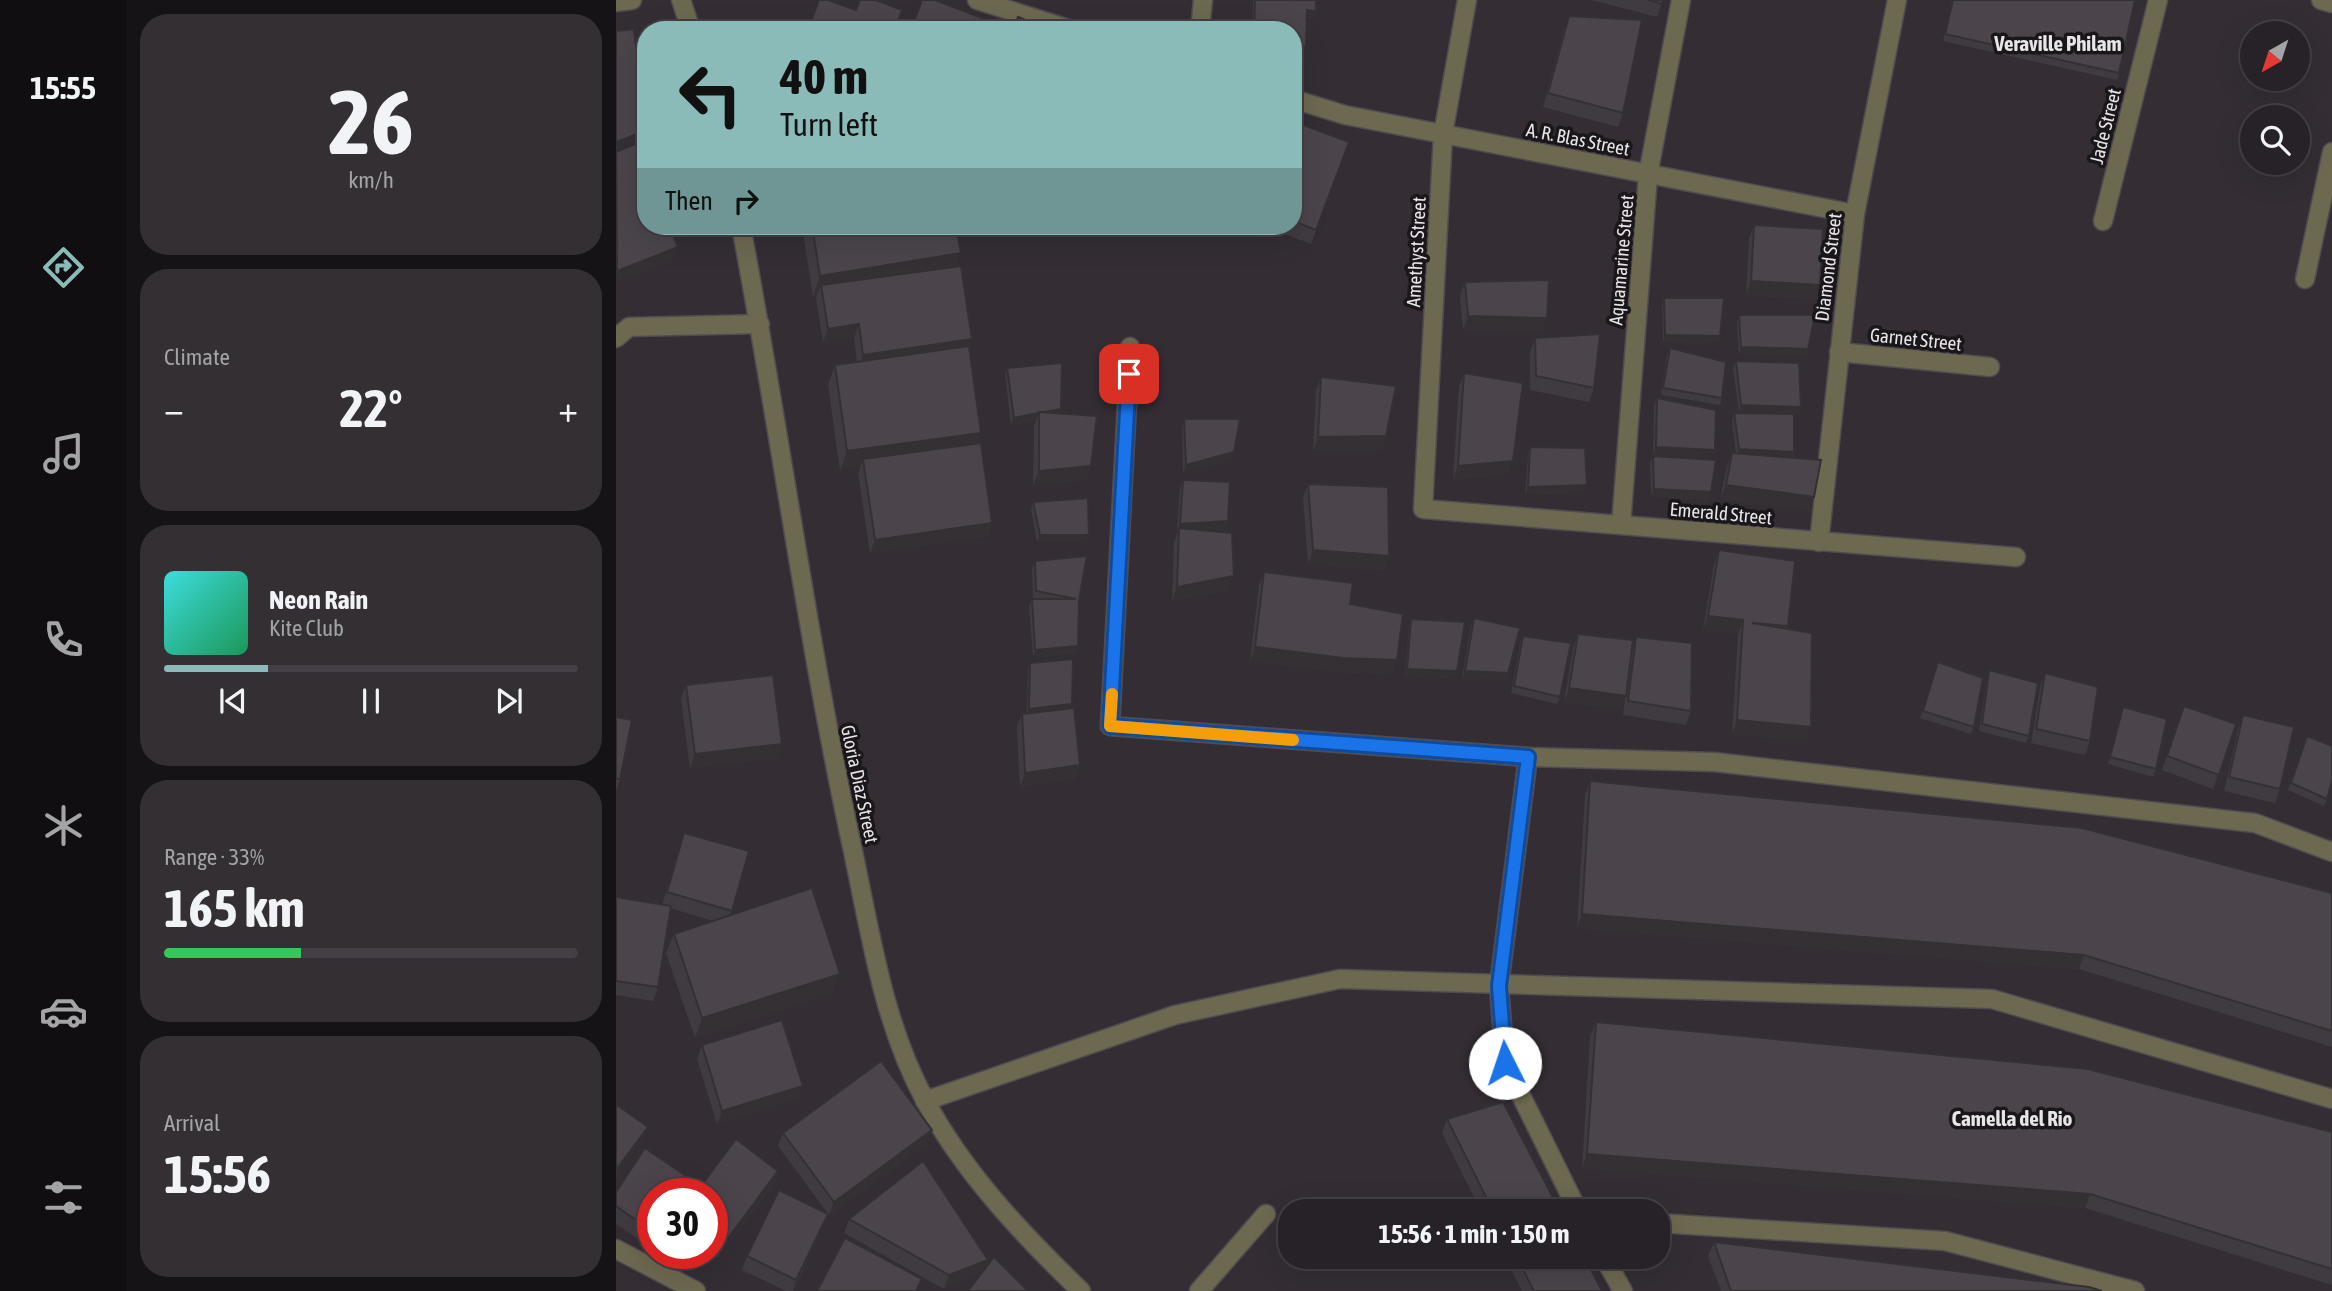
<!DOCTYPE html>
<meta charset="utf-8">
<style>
body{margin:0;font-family:"Asap Condensed",sans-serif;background:#332f33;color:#f1f3f6;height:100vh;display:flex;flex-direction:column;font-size:26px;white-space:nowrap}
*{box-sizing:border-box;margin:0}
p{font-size:23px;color:#a4a4a7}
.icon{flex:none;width:38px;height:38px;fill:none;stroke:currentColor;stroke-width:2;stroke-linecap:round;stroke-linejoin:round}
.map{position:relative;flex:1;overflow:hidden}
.sheet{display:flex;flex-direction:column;gap:14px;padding:14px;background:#151315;width:490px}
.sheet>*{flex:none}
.top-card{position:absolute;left:21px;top:21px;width:665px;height:214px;border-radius:28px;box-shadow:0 7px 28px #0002,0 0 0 2px #433f44;background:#8bbbb9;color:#111;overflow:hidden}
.needle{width:46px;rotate:219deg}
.buttons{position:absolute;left:1624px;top:21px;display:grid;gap:14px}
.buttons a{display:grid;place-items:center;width:70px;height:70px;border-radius:50%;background:#272227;box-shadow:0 7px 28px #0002,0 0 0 2px #433f44;font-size:35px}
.speed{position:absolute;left:21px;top:1178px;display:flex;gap:14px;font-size:35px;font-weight:700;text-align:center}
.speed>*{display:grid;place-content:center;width:91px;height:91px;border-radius:50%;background:#272227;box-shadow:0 7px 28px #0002,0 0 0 2px #433f44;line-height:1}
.speed .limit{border:10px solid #d22;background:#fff;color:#111}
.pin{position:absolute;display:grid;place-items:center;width:60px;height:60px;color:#fff;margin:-30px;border-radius:14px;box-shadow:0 4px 10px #0006}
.me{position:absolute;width:77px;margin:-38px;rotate:356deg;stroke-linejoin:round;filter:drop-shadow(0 0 5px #0008)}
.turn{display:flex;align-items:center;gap:24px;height:147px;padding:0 28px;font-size:32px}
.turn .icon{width:91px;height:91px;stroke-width:2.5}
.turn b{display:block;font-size:49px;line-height:60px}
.then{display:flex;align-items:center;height:66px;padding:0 28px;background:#0003;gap:14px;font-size:26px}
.big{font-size:52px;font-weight:700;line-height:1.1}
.sheet .tile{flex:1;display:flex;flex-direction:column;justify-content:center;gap:10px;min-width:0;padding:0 24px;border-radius:28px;background:#332f33}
.sheet .dial{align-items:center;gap:0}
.dial b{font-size:91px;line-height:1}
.song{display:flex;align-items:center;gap:21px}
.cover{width:84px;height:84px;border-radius:10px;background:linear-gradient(135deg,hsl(180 70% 55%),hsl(150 70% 35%))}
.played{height:7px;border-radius:4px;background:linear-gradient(90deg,#8bbbb9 25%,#433f44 25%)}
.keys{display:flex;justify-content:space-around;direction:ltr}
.heat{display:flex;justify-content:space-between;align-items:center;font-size:38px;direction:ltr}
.charge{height:10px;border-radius:5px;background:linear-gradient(90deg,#34c759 33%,#433f44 0)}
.trip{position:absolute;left:662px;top:1199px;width:392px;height:70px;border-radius:28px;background:#272227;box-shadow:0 7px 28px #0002,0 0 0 2px #433f44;font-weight:700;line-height:70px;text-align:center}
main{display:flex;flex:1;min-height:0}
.tab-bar{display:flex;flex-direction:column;width:126px;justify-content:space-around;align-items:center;background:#100e10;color:#a4a4a7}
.tab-bar .icon{width:49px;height:49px}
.tab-bar .selected{color:#8bbbb9}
.tab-bar b{font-size:32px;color:#f1f3f6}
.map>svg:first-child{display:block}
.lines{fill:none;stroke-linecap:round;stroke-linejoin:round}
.service-casing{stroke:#514b51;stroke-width:21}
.minor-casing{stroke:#514b51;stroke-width:21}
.service{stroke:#6d6850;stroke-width:18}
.minor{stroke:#6d6850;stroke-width:18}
.wall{fill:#403b40}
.shaded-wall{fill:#343034}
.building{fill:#4b454b;stroke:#343034;stroke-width:2}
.route-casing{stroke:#114b97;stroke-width:18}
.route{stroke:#1a73e8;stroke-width:12}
.slow{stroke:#f59e0b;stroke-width:12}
.labels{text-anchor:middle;stroke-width:7;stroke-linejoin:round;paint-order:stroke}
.street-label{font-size:19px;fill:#e8e4e8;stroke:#1a171a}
.neighbourhood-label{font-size:21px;font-weight:bold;fill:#e8e4e8;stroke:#1a171a}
</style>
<main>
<nav class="tab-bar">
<b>15:55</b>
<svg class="icon selected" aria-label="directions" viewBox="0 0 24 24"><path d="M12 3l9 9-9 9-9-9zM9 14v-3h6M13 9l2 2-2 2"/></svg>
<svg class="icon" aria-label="music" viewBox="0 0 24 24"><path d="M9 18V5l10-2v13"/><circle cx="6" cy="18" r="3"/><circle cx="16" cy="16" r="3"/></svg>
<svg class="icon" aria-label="phone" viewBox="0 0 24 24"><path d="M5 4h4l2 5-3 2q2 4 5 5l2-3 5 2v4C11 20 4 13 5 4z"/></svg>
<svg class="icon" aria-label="climate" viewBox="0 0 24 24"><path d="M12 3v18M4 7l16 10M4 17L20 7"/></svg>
<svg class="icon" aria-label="car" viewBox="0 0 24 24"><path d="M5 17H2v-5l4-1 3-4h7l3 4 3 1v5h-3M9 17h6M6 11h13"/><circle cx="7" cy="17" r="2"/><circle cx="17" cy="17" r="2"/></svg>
<svg class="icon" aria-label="filters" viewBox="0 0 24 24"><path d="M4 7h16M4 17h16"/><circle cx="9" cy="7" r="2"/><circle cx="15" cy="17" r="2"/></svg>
</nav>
<section class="sheet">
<div class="tile dial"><b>26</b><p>km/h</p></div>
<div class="tile"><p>Climate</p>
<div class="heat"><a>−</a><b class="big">22°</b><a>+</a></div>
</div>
<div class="tile">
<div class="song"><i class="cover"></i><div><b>Neon Rain</b><p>Kite Club</p></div></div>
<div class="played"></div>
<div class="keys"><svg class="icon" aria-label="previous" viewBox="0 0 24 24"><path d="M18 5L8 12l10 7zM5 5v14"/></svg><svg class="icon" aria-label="pause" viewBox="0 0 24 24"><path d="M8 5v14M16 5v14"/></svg><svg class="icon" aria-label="next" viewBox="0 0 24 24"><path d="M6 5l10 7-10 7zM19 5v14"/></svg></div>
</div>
<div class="tile"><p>Range · 33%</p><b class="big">165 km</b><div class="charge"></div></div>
<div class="tile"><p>Arrival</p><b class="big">15:56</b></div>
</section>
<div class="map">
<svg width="1716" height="1291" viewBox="0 0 1716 1291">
<rect width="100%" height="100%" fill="#342e34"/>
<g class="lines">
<g class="service-casing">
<polyline id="service" points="1223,352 1374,367"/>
</g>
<g class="minor-casing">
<g id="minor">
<polyline points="65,0 75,30"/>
<polyline points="361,0 456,30"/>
<polyline points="851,0 827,134 807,509 1400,557"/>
<polyline points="1705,0 1716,3"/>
<polyline points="0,2 16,0"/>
<polyline points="584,30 587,0"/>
<polyline points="677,99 729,115 1239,214"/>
<polyline points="1487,221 1542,0"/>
<path d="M 125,226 C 164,431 191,638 235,842 C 254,929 266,1021 309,1100 C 347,1172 407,1235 465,1291"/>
<polyline points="1689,279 1716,152"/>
<polyline points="0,338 13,327 144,324"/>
<polyline points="514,347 494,726 912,757 1098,762 1639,823 1716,852"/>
<polyline points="1005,525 1032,175 1065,0"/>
<polyline points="1203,542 1239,214 1281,0"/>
<polyline points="912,757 883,986 889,1063 962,1211"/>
<polyline points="309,1101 559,1015 724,979 1376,999 1716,1099"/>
<polyline points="1041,1223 1329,1241 1519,1291"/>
<polyline points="0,1249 80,1291"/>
<polyline points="987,1256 1007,1291"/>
<polyline points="583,1291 650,1214"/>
</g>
</g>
<use href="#service" class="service"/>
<use href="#minor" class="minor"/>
</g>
<g class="wall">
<polygon points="637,0 700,0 700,11 697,18 691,18 687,54 677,30 636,30"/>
<polygon points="975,0 1047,0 1041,17"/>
<polygon points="1336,0 1519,0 1503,73 1501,80 1327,41"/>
<polygon points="953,16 1007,113 1002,127 927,107 948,30"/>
<polygon points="677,121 733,142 695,244 648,226 677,226"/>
<polygon points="1138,225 1199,299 1130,295 1133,239"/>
<polygon points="186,226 340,226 340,267 353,346 361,443 376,523 371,537 254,553 242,473 244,468 224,471 212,385 219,365 241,362 238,338 207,342 200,298 201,295 197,296"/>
<polygon points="849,282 926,332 847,330 844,296"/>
<polygon points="1048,298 1104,336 1102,343 1047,342 1046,305"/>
<polygon points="1123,315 1192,349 1190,356 1123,354 1121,322"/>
<polygon points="919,338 978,388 973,402 914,390 914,352"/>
<polygon points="1054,348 1106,398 1104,405 1045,395 1051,355"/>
<polygon points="1120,361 1185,407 1182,414 1123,412 1117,368"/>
<polygon points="391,368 443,413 475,466 470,480 417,485 418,426 420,421 395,425 389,375"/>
<polygon points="848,373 891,475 837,479 843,386"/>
<polygon points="705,377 770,436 765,450 697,451 700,391"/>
<polygon points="1041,398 1096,457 1037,455 1038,405"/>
<polygon points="1118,413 1178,452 1176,458 1198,497 1193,511 1104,499 1111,467 1116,453 1120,454 1116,421"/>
<polygon points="568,419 616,460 567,472 566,427"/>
<polygon points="914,447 971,485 968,493 909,494 912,454"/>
<polygon points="1037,456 1093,500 1035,496 1034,463"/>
<polygon points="567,480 609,528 580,530 613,590 556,601 558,542 562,531 561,531 564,487"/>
<polygon points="692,484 773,556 768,570 692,564 687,498"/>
<polygon points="417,502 473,535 470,542 421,542 415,509"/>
<polygon points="1103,550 1172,626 1171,629 1190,741 1116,734 1122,634 1087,630 1098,564"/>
<polygon points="419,561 463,600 462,646 460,653 417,657 413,606 416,599 423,599 417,598 416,569"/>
<polygon points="648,572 734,604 775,674 722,672 634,661 643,585"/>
<polygon points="858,618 889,680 846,678 855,625"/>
<polygon points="795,619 839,678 789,676 793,626"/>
<polygon points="962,634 1016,649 1020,637 1075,711 1070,725 1007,715 1010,688 1004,709 948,702 957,648"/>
<polygon points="907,636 944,697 941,704 895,693 904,643"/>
<polygon points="1322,662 1358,727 1355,734 1304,718"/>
<polygon points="414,663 455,708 464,765 459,779 404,787 401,727 406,714 411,713 412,670"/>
<polygon points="1373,670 1413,736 1410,743 1363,731 1371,678"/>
<polygon points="1429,673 1474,741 1469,755 1415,743 1424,687"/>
<polygon points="70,685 161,758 74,768 65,699"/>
<polygon points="1568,706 1620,724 1597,789 1546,770"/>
<polygon points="1507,707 1540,769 1537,777 1492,764"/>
<polygon points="1627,715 1664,789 1659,803 1608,791 1622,729"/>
<polygon points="0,717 4,779 0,791"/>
<polygon points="1691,736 1711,799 1708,806 1672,790"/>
<polygon points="974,781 1716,893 1716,1047 1463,969 961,928 969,795"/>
<polygon points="68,833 133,851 114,915 216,993 79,1038 50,953 58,934 97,921 54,908 42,987 37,1001 0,995 0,897 46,905"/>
<polygon points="980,1022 1716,1132 1716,1285 1469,1208 966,1168 974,1036"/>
<polygon points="86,1045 187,1086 182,1099 101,1124 81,1059"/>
<polygon points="831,1119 944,1211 865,1211 826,1133"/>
<polygon points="167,1133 311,1144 213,1215 162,1146"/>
<polygon points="162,1171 157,1185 102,1258 95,1253 96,1253 96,1194"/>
<polygon points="70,1176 63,1194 37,1194 37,1232 29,1244 0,1224 0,1192"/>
<polygon points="212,1214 207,1228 177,1291 170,1291 126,1270 131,1256"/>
<polygon points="233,1219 372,1260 368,1270 365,1274 328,1289 228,1233"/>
<polygon points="1098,1242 1486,1291 1105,1291 1092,1256"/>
<polygon points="888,1256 968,1256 986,1291 906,1291"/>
</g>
<g class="shaded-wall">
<polygon points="691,10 700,11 697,18 689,17"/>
<polygon points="677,46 690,46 687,54 677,53"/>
<polygon points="29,131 22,151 0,159 0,142"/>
<polygon points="62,247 57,261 0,283 1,271"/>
<polygon points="345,253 337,273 205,285 201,295 197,296 204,276"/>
<polygon points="1135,281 1204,285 1199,299 1130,295"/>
<polygon points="852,316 931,318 926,332 847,330"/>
<polygon points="243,324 238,338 207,342 212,329"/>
<polygon points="1049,335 1104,336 1102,343 1047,342"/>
<polygon points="356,339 350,353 242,369 247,355"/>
<polygon points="1125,347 1192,349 1190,356 1123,354"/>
<polygon points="1125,405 1185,407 1182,414 1123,412"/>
<polygon points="445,409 442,417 423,413"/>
<polygon points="423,413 420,421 395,425 398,418"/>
<polygon points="365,433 358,452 247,459 244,468 224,471 231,451"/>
<polygon points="770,436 765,450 697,451 702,437"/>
<polygon points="1040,447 1099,450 1096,457 1037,455"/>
<polygon points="1123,449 1178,452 1175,459 1121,456"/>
<polygon points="618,452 616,460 567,472 570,465"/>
<polygon points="897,461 891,475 837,479 842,466"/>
<polygon points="475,466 470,480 417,485 423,471"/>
<polygon points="971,485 968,493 909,494 912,487"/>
<polygon points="1110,485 1198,497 1193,511 1104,499"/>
<polygon points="1038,489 1095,492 1093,500 1035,496"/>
<polygon points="612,521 609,528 563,531 563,528 561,531 564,524"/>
<polygon points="376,523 371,537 254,553 259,540"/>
<polygon points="424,535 473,535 470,542 421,542"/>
<polygon points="697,550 773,556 768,570 692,564"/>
<polygon points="618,576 613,590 556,601 561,587"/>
<polygon points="1092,616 1127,620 1122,634 1087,630"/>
<polygon points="462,646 460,653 417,657 419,650"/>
<polygon points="639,647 781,660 775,674 722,672 634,661"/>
<polygon points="791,669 841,671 839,678 789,676"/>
<polygon points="849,671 892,673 889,680 846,678"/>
<polygon points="953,688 1010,696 1004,709 948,702"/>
<polygon points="456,704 454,711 411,717 413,709"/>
<polygon points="1121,720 1195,727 1190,741 1116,734"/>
<polygon points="166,744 161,758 74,768 79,754"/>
<polygon points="464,765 459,779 404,787 409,773"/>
<polygon points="966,914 1468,955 1463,969 961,928"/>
<polygon points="224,974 216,993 79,1038 86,1018"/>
<polygon points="187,1086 182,1099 101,1124 106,1111"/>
<polygon points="32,1127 26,1141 0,1177 0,1170"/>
<polygon points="316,1130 311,1144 213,1215 218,1202"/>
<polygon points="971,1154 1474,1194 1469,1208 966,1168"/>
<polygon points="162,1171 157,1185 102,1258 107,1245"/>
<polygon points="70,1176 65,1190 63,1194 59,1194"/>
<polygon points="212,1214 207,1228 176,1291 180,1280"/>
<polygon points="37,1226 37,1232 29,1244 34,1230"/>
<polygon points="372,1260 367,1274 328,1289 333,1275"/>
</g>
<g class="building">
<polygon points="203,0 212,0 240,10 244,0 260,0 286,10 280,26 290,29 192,30"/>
<polygon points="306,0 319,0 392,28 391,30 295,30"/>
<polygon points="639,0 700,0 700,11 691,10 690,46 677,46 677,30 638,30"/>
<polygon points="1033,0 1047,0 1046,4"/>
<polygon points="1337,0 1519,0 1503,73 1329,34"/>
<polygon points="953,16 1026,20 1007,113 932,93"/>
<polygon points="402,17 436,30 397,30"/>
<polygon points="18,29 29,131 0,142 0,31"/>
<polygon points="677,121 733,142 700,230 677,221"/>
<polygon points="19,144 30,170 30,226 53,226 62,247 1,271 0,152"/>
<polygon points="1138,225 1207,229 1204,285 1135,281"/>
<polygon points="196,226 340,226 345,253 204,276"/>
<polygon points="345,266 356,339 247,355 243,324 212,329 205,285"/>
<polygon points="933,280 931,318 852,316 849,282"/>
<polygon points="1048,298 1108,298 1104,336 1049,335"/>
<polygon points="1123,315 1199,315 1192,349 1125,347"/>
<polygon points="984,334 978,388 920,376 919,338"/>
<polygon points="353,346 365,433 231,451 219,365"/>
<polygon points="1054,348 1110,362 1106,398 1047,388"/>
<polygon points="1120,361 1183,363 1185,407 1125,405"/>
<polygon points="446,363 445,409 429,412 423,412 423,413 398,418 391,368"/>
<polygon points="848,373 907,383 897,461 842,466"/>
<polygon points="705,377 780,386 770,436 702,437"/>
<polygon points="1041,398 1100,410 1099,450 1040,447"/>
<polygon points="423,412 481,416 475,466 423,471"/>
<polygon points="1118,413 1178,414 1178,452 1123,449"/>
<polygon points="568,419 624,419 618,452 570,465"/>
<polygon points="365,443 376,523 259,540 247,459"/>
<polygon points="914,447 969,448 971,485 912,487"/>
<polygon points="1116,453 1205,460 1198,497 1110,485"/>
<polygon points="1037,456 1100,460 1095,492 1038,489"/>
<polygon points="567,480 614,482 612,521 564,524"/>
<polygon points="692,484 772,487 773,556 697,550"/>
<polygon points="472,498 473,535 424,535 417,502"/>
<polygon points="563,528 616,533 618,576 561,587"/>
<polygon points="1103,550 1179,561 1172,626 1136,623 1196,633 1195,727 1121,720 1127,620 1092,616"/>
<polygon points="471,556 463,600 462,646 419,650 416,599 460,599 420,591 419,561"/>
<polygon points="648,572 737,583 734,604 787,614 781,660 727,658 639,647"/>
<polygon points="858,618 904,628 892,673 849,671"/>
<polygon points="795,619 849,622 841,671 791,669"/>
<polygon points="962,634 1017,640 1010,696 953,688"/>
<polygon points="907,636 955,643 944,697 898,686"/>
<polygon points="1020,637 1076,643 1075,711 1012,701"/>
<polygon points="457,659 456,704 413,709 414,663"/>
<polygon points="1322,662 1367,678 1358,727 1307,711"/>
<polygon points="1373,670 1422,683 1413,736 1366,724"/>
<polygon points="1429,673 1482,687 1474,741 1420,729"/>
<polygon points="157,675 166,744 79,754 70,685"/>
<polygon points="1568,706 1620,724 1603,775 1551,756"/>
<polygon points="1507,707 1551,719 1540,769 1494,757"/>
<polygon points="458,708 464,765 409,773 406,714"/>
<polygon points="1627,715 1678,727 1664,789 1613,777"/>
<polygon points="0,717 16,720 4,779 0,779"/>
<polygon points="1691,736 1716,746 1716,781 1711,799 1675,783"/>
<polygon points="974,781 1466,828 1716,893 1716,1031 1468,955 966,914"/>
<polygon points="68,833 133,851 116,911 51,892"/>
<polygon points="196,888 224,974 86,1018 58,934"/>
<polygon points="0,897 55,906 42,987 0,981"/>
<polygon points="166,1020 187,1086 106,1111 86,1045"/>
<polygon points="980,1022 1472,1069 1716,1132 1716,1269 1474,1194 971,1154"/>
<polygon points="265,1061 316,1130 218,1202 167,1133"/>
<polygon points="887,1102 944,1211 877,1211 831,1119"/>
<polygon points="0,1104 32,1127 0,1170"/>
<polygon points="120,1139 162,1171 107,1245 96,1236 96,1194 79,1194"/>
<polygon points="29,1148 70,1176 59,1194 37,1194 37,1226 34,1230 0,1206 0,1192"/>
<polygon points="307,1161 372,1260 333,1275 233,1219"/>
<polygon points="163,1190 212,1214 180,1280 131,1256"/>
<polygon points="229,1238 306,1279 300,1291 201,1291"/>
<polygon points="1098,1242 1473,1287 1486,1291 1115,1291"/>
<polygon points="900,1256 968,1256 986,1291 918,1291"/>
<polygon points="378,1257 412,1291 352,1291"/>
</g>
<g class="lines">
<g class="route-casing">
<polyline id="route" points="513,374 494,726 912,757 883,986 889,1063"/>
</g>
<use href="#route" class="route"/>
<polyline class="slow" points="496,694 494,726 677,740"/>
</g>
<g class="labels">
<g class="street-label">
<text transform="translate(1489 126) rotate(-76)" y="7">Jade Street</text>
<text transform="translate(962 139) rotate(11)" y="7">A. R. Blas Street</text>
<text transform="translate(800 252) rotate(-87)" y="7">Amethyst Street</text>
<text transform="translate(1005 260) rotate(-85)" y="7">Aquamarine Street</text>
<text transform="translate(1212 267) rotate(-83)" y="7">Diamond Street</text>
<text transform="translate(1300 339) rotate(6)" y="7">Garnet Street</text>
<text transform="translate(1105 513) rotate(5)" y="7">Emerald Street</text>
<text transform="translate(244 784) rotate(78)" y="7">Gloria Diaz Street</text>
</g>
<g class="neighbourhood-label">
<text x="1442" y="51">Veraville Philam</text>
<text x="1396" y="1126">Camella del Rio</text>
</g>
</g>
</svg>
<div class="buttons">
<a><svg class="needle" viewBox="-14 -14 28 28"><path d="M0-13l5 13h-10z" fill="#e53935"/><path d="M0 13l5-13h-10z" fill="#a4a4a7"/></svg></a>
<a><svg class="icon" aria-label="search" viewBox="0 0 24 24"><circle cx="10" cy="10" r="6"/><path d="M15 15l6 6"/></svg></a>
</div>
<div class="speed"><div class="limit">30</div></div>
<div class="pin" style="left:513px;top:374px;background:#d93025"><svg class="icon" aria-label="arrive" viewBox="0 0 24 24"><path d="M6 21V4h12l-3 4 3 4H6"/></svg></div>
<svg class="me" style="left:889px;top:1063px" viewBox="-20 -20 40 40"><circle r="19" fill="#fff"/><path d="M0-13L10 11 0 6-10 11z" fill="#1a73e8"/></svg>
<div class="trip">15:56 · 1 min · 150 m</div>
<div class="top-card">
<div class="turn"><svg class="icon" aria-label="left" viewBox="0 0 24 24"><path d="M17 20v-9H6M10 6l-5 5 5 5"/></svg><div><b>40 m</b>Turn left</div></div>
<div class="then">Then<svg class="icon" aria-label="right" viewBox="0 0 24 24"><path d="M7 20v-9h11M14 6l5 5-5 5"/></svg></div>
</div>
</div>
</main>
